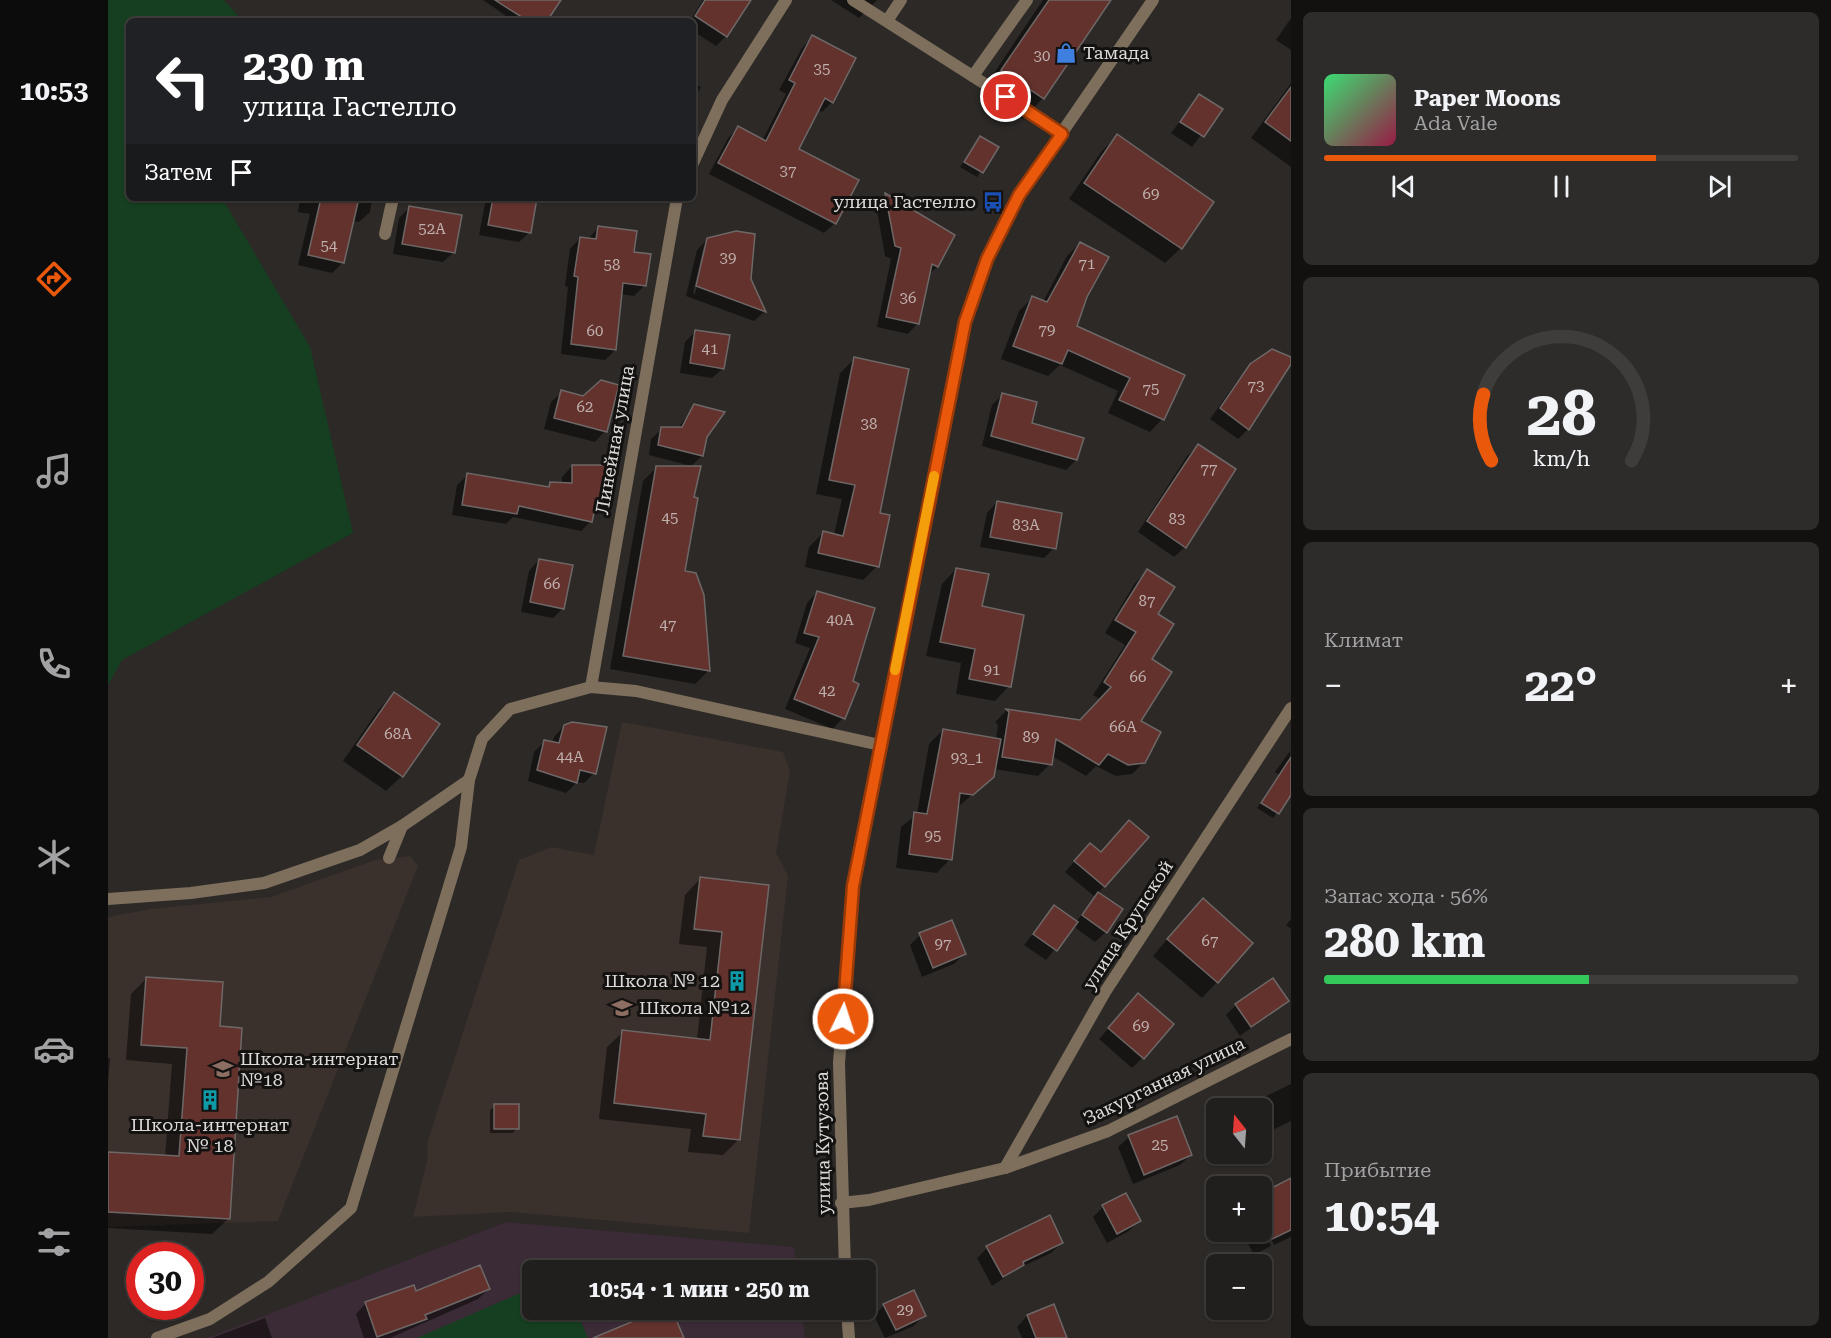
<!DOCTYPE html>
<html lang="ru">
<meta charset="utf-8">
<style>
body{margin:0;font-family:"Roboto Serif",serif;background:#2d2c2a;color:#f1f3f6;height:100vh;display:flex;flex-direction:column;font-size:22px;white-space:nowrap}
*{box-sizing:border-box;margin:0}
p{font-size:20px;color:#a2a2a4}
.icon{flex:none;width:33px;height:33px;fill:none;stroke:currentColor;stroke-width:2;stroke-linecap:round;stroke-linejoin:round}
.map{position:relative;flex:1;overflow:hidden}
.panel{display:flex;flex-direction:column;gap:12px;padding:12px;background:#121110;width:540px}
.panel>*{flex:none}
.banner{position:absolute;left:18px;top:18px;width:570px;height:183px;border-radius:9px;box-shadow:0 2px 4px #0004,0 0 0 2px #3e3d3b;background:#202124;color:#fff;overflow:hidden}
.needle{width:39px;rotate:343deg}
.controls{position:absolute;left:1098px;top:1098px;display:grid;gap:12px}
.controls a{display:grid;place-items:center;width:66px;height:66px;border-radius:9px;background:#211f1d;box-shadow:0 2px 4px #0004,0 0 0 2px #3e3d3b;font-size:30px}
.speed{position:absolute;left:18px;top:1242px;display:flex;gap:12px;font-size:30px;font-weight:700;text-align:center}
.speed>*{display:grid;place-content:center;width:78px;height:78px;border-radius:50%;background:#211f1d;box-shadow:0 2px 4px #0004,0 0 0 2px #3e3d3b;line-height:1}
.speed .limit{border:9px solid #d22;background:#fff;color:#111}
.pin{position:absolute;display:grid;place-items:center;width:51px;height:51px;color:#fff;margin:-26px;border:3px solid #fff;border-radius:50%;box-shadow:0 2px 6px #0007}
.me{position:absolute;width:66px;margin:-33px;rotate:4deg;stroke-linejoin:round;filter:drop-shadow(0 0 4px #0008)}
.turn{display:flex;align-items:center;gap:21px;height:126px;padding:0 18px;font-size:27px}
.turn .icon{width:78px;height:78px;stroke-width:2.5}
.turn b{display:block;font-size:42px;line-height:51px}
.then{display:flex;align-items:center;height:57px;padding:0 18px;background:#0003;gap:12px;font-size:22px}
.big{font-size:45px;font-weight:700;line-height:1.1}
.panel .tile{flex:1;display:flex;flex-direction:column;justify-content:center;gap:9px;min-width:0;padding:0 21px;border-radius:9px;background:#2d2c2a}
.panel .dial{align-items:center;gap:0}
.dial svg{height:156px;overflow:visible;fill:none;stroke:#3e3d3b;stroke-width:7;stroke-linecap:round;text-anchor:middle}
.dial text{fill:#f1f3f6;stroke:none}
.song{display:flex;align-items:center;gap:18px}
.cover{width:72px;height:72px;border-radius:9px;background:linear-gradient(135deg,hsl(140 70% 55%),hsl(340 70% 35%))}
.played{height:6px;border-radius:3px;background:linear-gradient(90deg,#ea580c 70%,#3e3d3b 70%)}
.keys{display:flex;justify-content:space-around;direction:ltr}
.heat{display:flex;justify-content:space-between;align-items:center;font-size:33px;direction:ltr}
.charge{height:9px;border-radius:4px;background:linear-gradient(90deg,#34c759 56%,#3e3d3b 0)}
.trip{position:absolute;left:414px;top:1260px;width:354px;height:60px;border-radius:9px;background:#211f1d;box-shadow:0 2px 4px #0004,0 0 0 2px #3e3d3b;font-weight:700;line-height:60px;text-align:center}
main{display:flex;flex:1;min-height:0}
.dock{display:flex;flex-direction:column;width:108px;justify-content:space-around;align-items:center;background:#0d0c0c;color:#a2a2a4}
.dock .icon{width:42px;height:42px}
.dock .current{color:#ea580c}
.dock b{font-size:27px;color:#f1f3f6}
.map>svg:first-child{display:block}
.built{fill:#3a302c}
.medical{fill:#3b2b36}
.green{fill:#153f20}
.shadow{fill:#0007;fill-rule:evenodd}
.building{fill:#64322d;stroke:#6d6867;stroke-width:1.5}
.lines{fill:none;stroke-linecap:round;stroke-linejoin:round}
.lane{stroke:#7d6f5c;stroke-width:12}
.street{stroke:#7d6f5c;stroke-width:12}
.route-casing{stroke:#983908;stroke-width:15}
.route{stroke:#ea580c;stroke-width:10}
.slow{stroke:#f59e0b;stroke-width:10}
.labels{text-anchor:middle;stroke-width:6;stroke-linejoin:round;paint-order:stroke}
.number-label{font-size:15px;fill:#bfb0ae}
.poi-label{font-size:18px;fill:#dddad9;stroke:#131211;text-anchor:start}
.street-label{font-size:18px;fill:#dddad9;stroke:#131211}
</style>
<main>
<nav class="dock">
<b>10:53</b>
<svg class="icon current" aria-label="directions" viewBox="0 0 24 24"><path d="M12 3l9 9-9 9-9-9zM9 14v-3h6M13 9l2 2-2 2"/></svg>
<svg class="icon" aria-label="music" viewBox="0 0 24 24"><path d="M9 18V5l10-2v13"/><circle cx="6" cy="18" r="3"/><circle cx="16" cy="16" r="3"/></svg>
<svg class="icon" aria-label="phone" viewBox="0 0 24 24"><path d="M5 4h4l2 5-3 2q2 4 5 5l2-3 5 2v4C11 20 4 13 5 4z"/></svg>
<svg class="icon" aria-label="climate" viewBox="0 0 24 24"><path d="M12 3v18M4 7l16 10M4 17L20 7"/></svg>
<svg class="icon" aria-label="car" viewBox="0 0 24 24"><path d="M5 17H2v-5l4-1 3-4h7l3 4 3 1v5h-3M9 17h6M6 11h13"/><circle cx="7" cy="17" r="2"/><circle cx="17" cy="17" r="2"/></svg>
<svg class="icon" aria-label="filters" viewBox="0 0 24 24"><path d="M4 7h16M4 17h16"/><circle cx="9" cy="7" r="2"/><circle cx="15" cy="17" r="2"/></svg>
</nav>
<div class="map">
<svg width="1183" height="1338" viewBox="0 0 1183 1338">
<rect width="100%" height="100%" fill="#2c2927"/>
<g class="built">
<polygon points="514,722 675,752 682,771 668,853 680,876 641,1233 404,1212 305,1217 319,1162 320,1140 411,860 443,847 486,855"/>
<polygon points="302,856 310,866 170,1221 0,1227 0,917 42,909 163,897 267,860"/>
</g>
<polygon class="medical" points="398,1222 686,1247 689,1270 424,1270 424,1310 693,1310 697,1338 99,1338"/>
<g class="green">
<polygon points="0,0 116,0 135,21 21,21 21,198 114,198 202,347 245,533 14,660 0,685"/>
<polygon points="424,1288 424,1310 468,1310 480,1338 309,1338"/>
</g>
<g class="shadow">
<polygon points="375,0 451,0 437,21 399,21 401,18"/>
<polygon points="595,0 641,0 618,36 608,46 585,31 585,21 582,21"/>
<polygon points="723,0 769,0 751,18"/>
<polygon points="935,0 1001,0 935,98 915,119 874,91"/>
<polygon points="1183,18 1183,50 1168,40"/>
<polygon points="704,37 724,102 714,112 709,109 688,150 727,223 716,233 601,174 620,138 630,128 654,141 678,94 671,90 694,48"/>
<polygon points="585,82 593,87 585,101"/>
<polygon points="1183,83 1183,167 1143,138"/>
<polygon points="1092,96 1112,109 1084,147 1063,133"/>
<polygon points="1009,136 1073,248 1057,263 961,199 993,152"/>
<polygon points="872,138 889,147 869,177 852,167"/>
<polygon points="778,195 845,235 829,267 820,275 810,323 800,334 769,327 783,259 777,256 768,205"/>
<polygon points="192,198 264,198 262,212 251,222 244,221 235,262 224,273 190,265 202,214 190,212"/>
<polygon points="378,198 427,198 422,232 411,242 371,235"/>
<polygon points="302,207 346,252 335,262 285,254 291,218"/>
<polygon points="490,228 524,253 536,286 526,296 512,294 507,350 497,360 453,354 460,287 457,286 462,249 472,238 479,240"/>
<path d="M 600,239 L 641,279 L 656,312 L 646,321 L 578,296 L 589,250 ZM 596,245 L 599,245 L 587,294 L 585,293 Z"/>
<polygon points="972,243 978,296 967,327 1075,376 1054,419 1042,432 1000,413 1010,391 952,365 940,376 893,359 911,311 924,298 935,302 959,256"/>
<polygon points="588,331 615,368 604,378 572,373 577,342"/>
<polygon points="1164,350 1183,361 1140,429 1130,439 1102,419 1132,377"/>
<polygon points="746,359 770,514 769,566 755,580 697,567 701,547 715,533 726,535 734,499 708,494 732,373"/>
<polygon points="454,392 497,431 487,442 436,429 443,402"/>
<polygon points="894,395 922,424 968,460 958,470 874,446 884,405"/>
<polygon points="587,406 598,436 594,456 583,466 541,455 543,439 554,429 570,428"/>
<polygon points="1090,446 1077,547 1066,557 1030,532 1079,456"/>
<polygon points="464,466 499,493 486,505 483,521 473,531 405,517 398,524 344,515 349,485 360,475 438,488 442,484 454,484 454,477"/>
<polygon points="549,467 584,498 575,572 600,671 587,684 502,669 535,481"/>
<polygon points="889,502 946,548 936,558 872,547 879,513"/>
<polygon points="431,560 455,608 445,618 413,612 421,571"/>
<polygon points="848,569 901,686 887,701 848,694 853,663 818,656 834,584"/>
<polygon points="1039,571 1048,615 1031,721 1036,762 1024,774 1008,776 988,766 978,776 944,756 942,764 930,776 886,769 884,777 849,808 842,859 829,873 788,868 793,827 809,814 821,744 835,730 888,740 890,725 887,722 899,710 972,722 993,700 985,695 1017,645 997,633 1027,583"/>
<polygon points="709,592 743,682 749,685 735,718 725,729 677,709 702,648 687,643 699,603"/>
<polygon points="286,694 294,776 278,791 235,761 271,709"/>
<polygon points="456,726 486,773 476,783 469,782 458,793 420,781 426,752 437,741 444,743 446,737"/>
<polygon points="1182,751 1183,793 1165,818 1149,808 1171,775 1167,772"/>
<polygon points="993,853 996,886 990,893 998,932 987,942 965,926 938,960 916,945 946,907 968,922 987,897 957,872 972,855"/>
<polygon points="592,879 660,886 630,1140 615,1155 580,1152 583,1129 491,1119 499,1047 515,1032 589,1040 599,947 571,944 577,895"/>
<polygon points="1079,916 1109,982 1094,998 1045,956"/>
<polygon points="1183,919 1183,929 1178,925"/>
<polygon points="812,935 856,954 846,964 814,977 802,945"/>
<polygon points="38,979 110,1028 120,1219 104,1234 0,1228 0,1153 57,1157 64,1064 18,1060 23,994"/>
<polygon points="1179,1001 1132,1036 1118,1015 1128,1005"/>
<polygon points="1020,1006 1034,1058 1024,1068 991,1039"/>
<polygon points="0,1058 2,1058 0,1084"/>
<polygon points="1183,1084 1183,1121 1154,1135 1154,1108 1134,1108"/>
<polygon points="387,1106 409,1128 405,1133 382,1133 382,1110"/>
<polygon points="1021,1137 1083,1155 1072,1165 1025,1184 1010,1147"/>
<polygon points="1183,1180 1183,1237 1166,1245 1154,1220 1154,1195"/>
<polygon points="995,1207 1031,1221 1021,1231 999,1243 985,1217"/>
<polygon points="942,1217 953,1243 943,1253 911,1268 884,1286 869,1258 879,1248"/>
<polygon points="1154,1227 1163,1246 1146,1255 1134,1232 1154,1232"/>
<polygon points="381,1289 370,1299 282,1338 256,1338 248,1314 258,1303 308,1293"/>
<polygon points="776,1305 816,1315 806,1326 777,1338 766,1316"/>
<polygon points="945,1306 958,1338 914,1338 909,1327 919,1316"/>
<polygon points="157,1318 164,1338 104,1338"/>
</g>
<g class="building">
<polygon points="387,0 453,0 439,21 420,21"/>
<polygon points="597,0 643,0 619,37 587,16"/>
<polygon points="941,0 1003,0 936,99 893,70"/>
<polygon points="704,35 748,58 725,103 717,98 691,149 751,180 728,224 610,163 630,126 658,141 687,83 681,80"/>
<polygon points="1183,87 1183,141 1157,122"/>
<polygon points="1091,94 1115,109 1096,137 1072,122"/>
<polygon points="1009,134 1106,202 1074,249 976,183"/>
<polygon points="872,136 891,147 875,173 856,162"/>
<polygon points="777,193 847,235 830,267 824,264 811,324 778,317 793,248 787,246"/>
<polygon points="213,198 251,198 236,263 200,255"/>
<polygon points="385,198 429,198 423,233 380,225"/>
<polygon points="301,206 354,215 347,253 294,244"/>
<polygon points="490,226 529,231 526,252 543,254 538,286 515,283 508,350 463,344 470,277 466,276 472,237 488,239"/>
<polygon points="628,231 647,234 643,279 658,312 588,286 599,238"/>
<polygon points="972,242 1001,257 979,297 969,326 1077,375 1056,420 1011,400 1022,378 960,350 954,364 905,346 924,296 939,302"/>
<polygon points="587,330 622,335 616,369 582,363"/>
<polygon points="1164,349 1183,357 1183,364 1141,430 1112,408 1142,364"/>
<polygon points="746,357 801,369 772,513 782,515 771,567 710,553 715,531 735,536 747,485 721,480"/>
<polygon points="493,380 511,385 499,432 446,418 453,390 475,396"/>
<polygon points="894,393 929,402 924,423 976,438 969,460 883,436"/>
<polygon points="586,404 617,412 599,437 595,456 550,445 553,427 574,427"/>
<polygon points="1090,444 1128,469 1078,548 1039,521"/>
<polygon points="464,465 504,465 501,494 489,500 484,522 411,506 409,514 354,505 359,473 441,487 442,482 464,483"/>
<polygon points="548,466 593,466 586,497 590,498 577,571 588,573 596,595 602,671 515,656"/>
<polygon points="889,501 954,513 948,549 882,537"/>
<polygon points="431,559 465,565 456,609 422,602"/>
<polygon points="848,568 881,574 874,606 916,615 903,687 861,679 867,649 832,642"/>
<polygon points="1039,569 1067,587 1050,614 1066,624 1044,659 1064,672 1033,721 1053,732 1037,763 1020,765 1000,754 991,765 948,739 944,765 894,757 901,712 898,709 972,720 1003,687 996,682 1028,632 1007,620"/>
<polygon points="709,591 767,608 745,681 751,684 737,719 686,699 711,637 696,633"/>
<polygon points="286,692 332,724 295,777 249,745"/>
<polygon points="464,722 499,727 488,774 472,770 469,783 429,770 436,740 451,743 456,725"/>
<polygon points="835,729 893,739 886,777 865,795 852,793 844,860 801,854 806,812 819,814"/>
<polygon points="1183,757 1183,795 1171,814 1153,803"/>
<polygon points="1021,820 1041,837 997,887 966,861 982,843 993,852"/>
<polygon points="592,877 661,885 632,1140 595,1136 598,1114 506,1103 514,1030 602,1040 614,932 586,929"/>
<polygon points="990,892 1015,909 999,933 974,915"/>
<polygon points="1095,898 1145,943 1110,983 1059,939"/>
<polygon points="946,905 970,922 949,951 925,934"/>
<polygon points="844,920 858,954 825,968 811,933"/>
<polygon points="38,977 115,982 112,1026 134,1028 122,1219 0,1212 0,1152 71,1156 79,1048 33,1045"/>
<polygon points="1165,978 1181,1001 1143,1027 1127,1004"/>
<polygon points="1030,993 1066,1024 1036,1059 1000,1028"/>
<rect x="386" y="1104" width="25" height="25"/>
<polygon points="1069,1116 1084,1155 1036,1175 1020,1135"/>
<polygon points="1183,1178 1183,1230 1162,1240 1154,1223 1154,1193"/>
<polygon points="1018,1193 1033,1221 1009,1234 994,1205"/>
<polygon points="942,1215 955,1243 915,1262 916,1265 895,1277 878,1246"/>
<polygon points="372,1265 382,1289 317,1315 319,1319 269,1337 257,1302 306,1285 308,1291"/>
<polygon points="806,1290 818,1316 788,1330 775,1304"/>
<polygon points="946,1304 959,1338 928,1338 919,1315"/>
<polygon points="552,1310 564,1310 576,1338 485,1338"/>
</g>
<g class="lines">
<g class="lane">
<polyline points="779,21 793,0"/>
<polyline points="865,76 919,0"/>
<polyline points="281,858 294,826"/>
<polyline points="0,899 83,893 156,883 252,850 294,826 361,780"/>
</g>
<g class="street">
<polyline points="745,0 954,133"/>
<polyline points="585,163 614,100 678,0"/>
<polyline points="277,234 285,198"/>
<polyline points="483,687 569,198"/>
<polyline points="897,1168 997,992 1183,708"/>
<polyline points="733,1203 761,1200 897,1168 1000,1131 1183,1039"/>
<polyline points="737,1270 731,1063 745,886 857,323 879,259 911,195 1045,0"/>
<polyline points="739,1310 741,1338"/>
<polyline points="49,1338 102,1319 160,1282 243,1208 353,847 361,780 374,739 402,709 483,687 528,691 772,745"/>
</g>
</g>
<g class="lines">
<g class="route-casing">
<polyline id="route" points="735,1019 745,886 857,322 879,259 911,195 954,134 898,97"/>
</g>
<use href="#route" class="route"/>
<polyline class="slow" points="787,670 826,476"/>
</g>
<defs>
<g id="shop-bare" transform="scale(1.62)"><path d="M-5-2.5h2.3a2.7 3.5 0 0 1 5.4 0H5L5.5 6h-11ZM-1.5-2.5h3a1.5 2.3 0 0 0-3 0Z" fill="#3f7fe0" stroke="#131211" stroke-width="2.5" paint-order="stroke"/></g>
<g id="bus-bare" transform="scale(1.62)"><path d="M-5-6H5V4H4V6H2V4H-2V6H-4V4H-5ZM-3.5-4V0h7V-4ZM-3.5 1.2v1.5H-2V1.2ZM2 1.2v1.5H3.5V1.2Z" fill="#1a4fb4" stroke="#131211" stroke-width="2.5" paint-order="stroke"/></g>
<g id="building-bare" transform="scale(1.62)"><path d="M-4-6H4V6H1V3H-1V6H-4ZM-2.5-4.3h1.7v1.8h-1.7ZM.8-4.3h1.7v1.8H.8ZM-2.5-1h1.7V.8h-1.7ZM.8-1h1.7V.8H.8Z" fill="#0f9aa8" stroke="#131211" stroke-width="2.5" paint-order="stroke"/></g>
<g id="school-bare" transform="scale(1.62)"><path d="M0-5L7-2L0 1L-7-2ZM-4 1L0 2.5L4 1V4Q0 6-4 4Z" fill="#8d6e63" stroke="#131211" stroke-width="2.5" paint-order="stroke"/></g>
</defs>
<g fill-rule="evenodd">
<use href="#shop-bare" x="958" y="53"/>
<use href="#bus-bare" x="885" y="202"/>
<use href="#building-bare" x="629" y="981"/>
<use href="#school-bare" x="514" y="1008"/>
<use href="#school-bare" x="115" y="1069"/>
<use href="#building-bare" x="102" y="1100"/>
</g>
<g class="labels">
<g class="number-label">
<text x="934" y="61">30</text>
<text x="714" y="74">35</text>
<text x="680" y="176">37</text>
<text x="1043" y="199">69</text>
<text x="324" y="234">52А</text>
<text x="221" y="251">54</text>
<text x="620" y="263">39</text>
<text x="979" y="269">71</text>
<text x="504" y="270">58</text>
<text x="800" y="303">36</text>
<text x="939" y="335">79</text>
<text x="487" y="336">60</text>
<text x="602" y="354">41</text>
<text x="1148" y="391">73</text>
<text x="1043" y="394">75</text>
<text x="477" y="412">62</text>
<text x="761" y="429">38</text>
<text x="1101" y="474">77</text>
<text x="562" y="523">45</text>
<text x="1069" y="524">83</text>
<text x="918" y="530">83А</text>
<text x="444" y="589">66</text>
<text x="1039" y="606">87</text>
<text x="732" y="625">40А</text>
<text x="560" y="630">47</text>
<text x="884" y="675">91</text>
<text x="1030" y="682">66</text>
<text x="719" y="696">42</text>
<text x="1015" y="732">66А</text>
<text x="290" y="739">68А</text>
<text x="923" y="742">89</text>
<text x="462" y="762">44А</text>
<text x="859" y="763">93_1</text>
<text x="825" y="841">95</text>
<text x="1102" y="946">67</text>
<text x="835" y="949">97</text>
<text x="1033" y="1031">69</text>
<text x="1052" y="1150">25</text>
<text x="797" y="1315">29</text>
</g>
<g class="poi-label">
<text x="975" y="59">Тамада</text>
<text x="868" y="208" text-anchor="end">улица Гастелло</text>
<text x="612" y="987" text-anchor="end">Школа № 12</text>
<text x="531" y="1014">Школа №12</text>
<text x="132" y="1065">Школа-интернат<tspan x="132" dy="21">№18</tspan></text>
<text x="102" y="1131" text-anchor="middle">Школа-интернат<tspan x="102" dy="21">№ 18</tspan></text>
</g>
<g class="street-label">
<text transform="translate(507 440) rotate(-80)" y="6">Линейная улица</text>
<text transform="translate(1020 925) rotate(-57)" y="6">улица Крупской</text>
<text transform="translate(1056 1081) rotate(-26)" y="6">Закурганная улица</text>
<text transform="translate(715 1143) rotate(-91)" y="6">улица Кутузова</text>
</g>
</g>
</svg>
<div class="controls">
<a><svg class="needle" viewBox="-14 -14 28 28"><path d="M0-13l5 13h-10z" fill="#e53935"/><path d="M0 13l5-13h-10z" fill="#a2a2a4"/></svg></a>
<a>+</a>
<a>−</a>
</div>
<div class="speed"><div class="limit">30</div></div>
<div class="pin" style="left:898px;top:97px;background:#d93025"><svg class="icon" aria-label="arrive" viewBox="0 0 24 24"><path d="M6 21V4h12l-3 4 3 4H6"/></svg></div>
<svg class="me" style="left:735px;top:1019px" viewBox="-20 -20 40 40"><circle r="17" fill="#ea580c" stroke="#fff" stroke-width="3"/><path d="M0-11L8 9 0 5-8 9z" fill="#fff"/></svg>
<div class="trip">10:54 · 1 мин · 250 m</div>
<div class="banner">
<div class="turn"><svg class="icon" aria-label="left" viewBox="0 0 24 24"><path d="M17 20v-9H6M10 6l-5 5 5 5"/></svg><div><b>230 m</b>улица Гастелло</div></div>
<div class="then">Затем<svg class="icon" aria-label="arrive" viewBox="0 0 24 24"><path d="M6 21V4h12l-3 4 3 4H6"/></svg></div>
</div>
</div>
<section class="panel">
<div class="tile">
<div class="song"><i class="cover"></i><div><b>Paper Moons</b><p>Ada Vale</p></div></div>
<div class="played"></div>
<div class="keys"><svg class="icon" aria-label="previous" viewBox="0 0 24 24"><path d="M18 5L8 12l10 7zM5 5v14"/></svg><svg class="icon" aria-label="pause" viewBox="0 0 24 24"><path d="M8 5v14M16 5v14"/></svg><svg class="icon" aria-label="next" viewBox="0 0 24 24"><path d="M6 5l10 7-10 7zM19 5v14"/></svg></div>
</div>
<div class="tile dial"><svg viewBox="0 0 100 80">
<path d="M14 69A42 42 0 1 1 86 69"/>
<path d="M14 69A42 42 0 0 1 10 35" stroke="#ea580c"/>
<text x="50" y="56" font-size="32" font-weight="700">28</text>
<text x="50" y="72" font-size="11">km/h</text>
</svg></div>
<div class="tile"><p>Климат</p>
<div class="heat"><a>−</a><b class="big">22°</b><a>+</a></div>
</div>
<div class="tile"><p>Запас хода · 56%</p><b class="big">280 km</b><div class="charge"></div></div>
<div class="tile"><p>Прибытие</p><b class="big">10:54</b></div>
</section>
</main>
